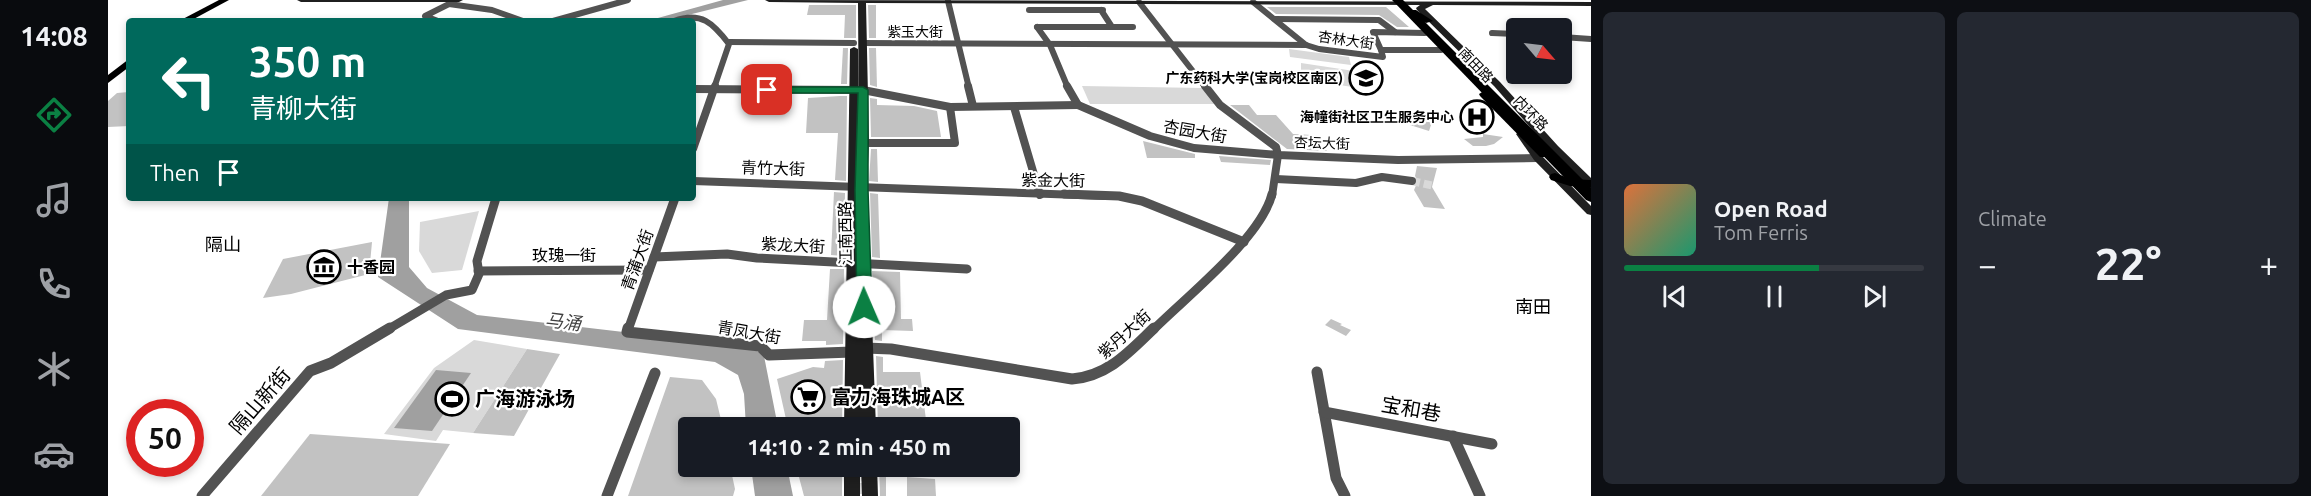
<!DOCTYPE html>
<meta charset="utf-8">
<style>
body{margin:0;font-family:Ubuntu,"Noto Sans SC",sans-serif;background:#242831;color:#f1f3f6;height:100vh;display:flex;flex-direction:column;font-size:22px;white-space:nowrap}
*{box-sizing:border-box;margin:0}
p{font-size:20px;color:#9ea1a6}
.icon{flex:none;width:33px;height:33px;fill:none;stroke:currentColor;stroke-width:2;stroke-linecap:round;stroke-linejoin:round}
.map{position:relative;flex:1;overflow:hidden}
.sheet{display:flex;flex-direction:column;gap:12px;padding:12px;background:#0d0f14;width:720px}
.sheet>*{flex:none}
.hud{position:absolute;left:18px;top:18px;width:570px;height:183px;border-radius:6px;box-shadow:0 3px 9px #0003;background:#00695c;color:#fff;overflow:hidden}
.needle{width:39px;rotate:118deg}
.fabs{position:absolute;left:1398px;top:18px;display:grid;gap:12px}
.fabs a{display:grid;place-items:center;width:66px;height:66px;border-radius:6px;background:#171b24;box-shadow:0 3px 9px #0003;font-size:30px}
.speed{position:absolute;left:18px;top:399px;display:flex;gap:12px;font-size:30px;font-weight:700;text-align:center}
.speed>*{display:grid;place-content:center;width:78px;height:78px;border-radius:50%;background:#171b24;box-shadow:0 3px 9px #0003;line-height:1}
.speed .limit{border:9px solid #d22;background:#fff;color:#111}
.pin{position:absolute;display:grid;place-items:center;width:51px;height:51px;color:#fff;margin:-26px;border-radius:12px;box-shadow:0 3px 9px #0006}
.me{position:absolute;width:66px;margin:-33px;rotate:359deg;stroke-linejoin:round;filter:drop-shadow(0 0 4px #0008)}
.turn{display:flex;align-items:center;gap:21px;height:126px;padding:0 24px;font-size:27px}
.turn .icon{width:78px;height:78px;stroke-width:2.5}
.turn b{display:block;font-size:42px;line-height:51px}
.then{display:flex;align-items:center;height:57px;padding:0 24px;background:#0003;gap:12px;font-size:22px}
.big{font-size:45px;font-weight:700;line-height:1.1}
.sheet .tile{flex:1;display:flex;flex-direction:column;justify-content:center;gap:9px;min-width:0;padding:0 21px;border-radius:9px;background:#242831}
.song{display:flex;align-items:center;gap:18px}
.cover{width:72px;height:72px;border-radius:9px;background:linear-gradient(135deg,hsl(20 70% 55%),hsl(160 70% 35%))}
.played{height:6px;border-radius:3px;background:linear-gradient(90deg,#0b8043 65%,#363941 65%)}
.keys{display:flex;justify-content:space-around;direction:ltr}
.heat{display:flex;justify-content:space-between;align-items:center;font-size:33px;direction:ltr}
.sheet .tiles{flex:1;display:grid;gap:12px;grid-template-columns:repeat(2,1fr)}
.trip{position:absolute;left:570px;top:417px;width:342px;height:60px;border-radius:6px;background:#171b24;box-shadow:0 3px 9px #0003;font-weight:700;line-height:60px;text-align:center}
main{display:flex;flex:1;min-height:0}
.tabs{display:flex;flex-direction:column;width:108px;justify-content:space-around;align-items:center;background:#090b0e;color:#9ea1a6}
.tabs .icon{width:42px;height:42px}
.tabs .selected{color:#0b8043}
.tabs b{font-size:27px;color:#f1f3f6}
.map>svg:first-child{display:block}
.green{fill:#d9d9d9}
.water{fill:#a0a0a0}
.building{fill:#c2c2c2}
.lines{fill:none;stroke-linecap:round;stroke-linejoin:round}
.street-tunnel-far1{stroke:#d9d9d9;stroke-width:8;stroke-dasharray:8 4;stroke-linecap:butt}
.street-tunnel{stroke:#d9d9d9;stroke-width:11;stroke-dasharray:11 6;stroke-linecap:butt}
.street-far3{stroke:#525252;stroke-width:6}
.street-far2{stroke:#525252;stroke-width:8}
.street-far1{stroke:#525252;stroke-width:9}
.street{stroke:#525252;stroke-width:11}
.secondary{fill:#1f1f1f;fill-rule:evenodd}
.primary{fill:#000;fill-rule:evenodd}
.highway{fill:#000;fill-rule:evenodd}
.route{fill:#0b8043;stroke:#07532c;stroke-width:1.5}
.labels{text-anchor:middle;stroke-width:4.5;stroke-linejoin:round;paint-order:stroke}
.far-street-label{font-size:14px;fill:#000;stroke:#fff}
.far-poi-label{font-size:14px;font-weight:bold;fill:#000;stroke:#fff;text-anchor:end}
.street-label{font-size:16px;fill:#000;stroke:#fff}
.poi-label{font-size:16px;font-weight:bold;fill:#000;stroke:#fff;text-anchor:start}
.neighbourhood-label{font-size:18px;fill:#000;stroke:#fff}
.water-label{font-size:18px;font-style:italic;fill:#414141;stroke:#fff}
.near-poi-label{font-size:20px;font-weight:bold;fill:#000;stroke:#fff;text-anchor:start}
.near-street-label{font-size:20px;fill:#000;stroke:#fff}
</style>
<main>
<nav class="tabs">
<b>14:08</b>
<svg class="icon selected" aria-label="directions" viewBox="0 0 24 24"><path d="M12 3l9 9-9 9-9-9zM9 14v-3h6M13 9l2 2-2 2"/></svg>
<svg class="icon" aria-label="music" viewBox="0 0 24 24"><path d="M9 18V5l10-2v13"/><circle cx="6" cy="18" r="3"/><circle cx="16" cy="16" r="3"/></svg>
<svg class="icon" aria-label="phone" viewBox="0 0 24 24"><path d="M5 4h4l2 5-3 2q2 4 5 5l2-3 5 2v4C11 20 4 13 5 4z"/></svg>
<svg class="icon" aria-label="climate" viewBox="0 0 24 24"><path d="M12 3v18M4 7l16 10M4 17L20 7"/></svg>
<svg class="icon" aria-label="car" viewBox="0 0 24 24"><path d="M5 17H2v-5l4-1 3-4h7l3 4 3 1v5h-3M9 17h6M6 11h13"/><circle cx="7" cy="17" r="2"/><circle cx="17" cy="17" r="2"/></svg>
</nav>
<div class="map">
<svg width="1483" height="496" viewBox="0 0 1483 496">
<rect width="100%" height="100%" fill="#fff"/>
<g class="green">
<polygon points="1181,49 1241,57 1243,65 1182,57"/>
<polygon points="1193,63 1266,74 1270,91 1193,79"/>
<polygon points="974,86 1095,88 1109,104 982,104"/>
<polygon points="371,211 354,270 324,273 311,251 312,222"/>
<polygon points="366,340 419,349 365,433 335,430 328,441 276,434 326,368"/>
</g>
<g class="water">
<polygon points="615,0 640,0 556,21 539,21"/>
<polygon points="281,198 301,198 301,267 319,288 369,315 644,347 656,356 670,427 638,427 636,394 630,375 607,362 350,329 270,277"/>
<polygon points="328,370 363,373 324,431 286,428"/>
<polygon points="643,467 679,467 685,496 647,496"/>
</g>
<g class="building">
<polygon points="701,5 748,5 748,38 736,38 737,15 699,15"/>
<polygon points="760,5 768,5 768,38 761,38"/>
<polygon points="1159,7 1278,7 1301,27 1289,27 1271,15 1168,14"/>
<polygon points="735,48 740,48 739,84 733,84"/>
<polygon points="761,48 768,48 769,87 762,85"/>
<polygon points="21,92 21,126 0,127 0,101 9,93"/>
<polygon points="732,96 739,96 738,181 727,180 730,133 698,133 700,98"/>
<polygon points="762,98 769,99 769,105 806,106 829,111 833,137 763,137"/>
<polygon points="1122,105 1141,105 1149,115 1168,115 1185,134 1204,135 1219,151 1179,149"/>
<polygon points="1312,118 1324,122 1321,131 1302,125"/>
<polygon points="1375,134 1395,137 1386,144 1378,146 1365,146 1356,139 1375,137"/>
<polygon points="1035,141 1087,154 1087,158 1039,158"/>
<polygon points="763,149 769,149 770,182 761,181"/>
<polygon points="1111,156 1163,160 1162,165 1113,162"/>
<polygon points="1309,166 1329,168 1324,187 1337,209 1316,207 1306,190 1310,181 1307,176"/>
<polygon points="726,192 737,193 736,256 723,255"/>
<polygon points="762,193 770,194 772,258 764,257"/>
<polygon points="264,242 261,274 183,294 155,298 175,259"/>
<polygon points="722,269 736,269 735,344 718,345 718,341 694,341 696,320 719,320"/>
<polygon points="764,271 792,272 793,319 804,319 805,331 774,330 774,341 767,340"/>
<polygon points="1223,319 1234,324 1232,325 1243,330 1238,336 1217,325"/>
<polygon points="419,349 452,354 406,436 365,433"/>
<polygon points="768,356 775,357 775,372 812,372 819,428 770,428"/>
<polygon points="735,360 734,428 680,428 669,379 705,367 716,368 717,361"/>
<polygon points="562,377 594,380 608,399 615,428 580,428 580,466 622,466 627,489 625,496 520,496"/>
<polygon points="202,434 342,444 310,496 153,496"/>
<polygon points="688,466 734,466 734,496 696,496"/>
<polygon points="771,466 778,466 778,496 772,496"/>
<polygon points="799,477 827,479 828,496 799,496"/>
</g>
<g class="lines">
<polyline class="street-tunnel-far1" points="1304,181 1326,186"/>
<polyline class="street-tunnel" points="753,466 753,496"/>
<g class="street-far3">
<polyline points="341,0 341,4 384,10 415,21"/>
<polyline points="840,1 861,88"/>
<polyline points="1031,2 1098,88"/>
<polyline points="1145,2 1198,45 1211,49 1275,57 1273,50 1333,50"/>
<polyline points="921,10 995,10"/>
<polyline points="993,10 1004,27 1025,27"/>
<polyline points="1167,19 1271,20 1287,32"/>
<polyline points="330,21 317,16 341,4"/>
<polyline points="445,21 520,0"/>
<path d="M 566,21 C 593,11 605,23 621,44 L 606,88"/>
<polyline points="929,27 942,45 960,88"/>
<polyline points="929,27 1004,27"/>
<polyline points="1384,33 1408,34"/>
<polyline points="1454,37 1483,39"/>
<polyline points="620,42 746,43"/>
<polyline points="754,43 1198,45"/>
<polyline points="1273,50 1265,32 1317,33"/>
</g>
<g class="street-far2">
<polyline points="860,86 865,106"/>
<polyline points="959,86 970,105 1042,136 1086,148 1170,155 1290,160 1430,158"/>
<polyline points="1097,86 1112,105 1168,147 1170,155 1164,196"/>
<polyline points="585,89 755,90 842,107 970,105"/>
<polyline points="906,107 932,195"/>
<polyline points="756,143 847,143 842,107"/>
<polyline points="585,149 607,86"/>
<polyline points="1168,179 1248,183 1274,177 1304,181"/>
<polyline points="585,181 998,196"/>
</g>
<g class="street-far1">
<polyline points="956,194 1011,196 1034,201 1136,242"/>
<polyline points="546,257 619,254 649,258 859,269"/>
<polyline points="370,271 541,270"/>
<polyline points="279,330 338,295 364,290 371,274 369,261 388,198"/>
<polyline points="520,330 567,198"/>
<path d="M 1045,330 C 1078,297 1153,238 1164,194"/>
</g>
<g class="street">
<path d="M 520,328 L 519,332 L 652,346 L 661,355 L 744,352 L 757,348 L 783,349 L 964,379 C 1000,376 1021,352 1046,328"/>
<polyline points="1209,372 1228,478 1237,496"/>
<polyline points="1216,412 1384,444"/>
<polyline points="1345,436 1372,496"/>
<polyline points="94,496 202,371 223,363 282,328"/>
<polyline points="499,496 547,373"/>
</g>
<g class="secondary">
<polygon points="189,0 355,0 351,2 193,2"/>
<polygon points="657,0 1483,2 1483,6 1325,5 1317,9 1392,82 1450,146 1483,178 1483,187 1479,186 1442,150 1386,86 1309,10 1308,8 1312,5 758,3 761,143 759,186 768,428 752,428 752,386 752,428 736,428 742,49 746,47 750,49 751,152 750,3 661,2"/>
<polygon points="1413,131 1416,132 1434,156 1483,206 1483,215 1479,214 1426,160 1408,134"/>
<rect x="736" y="466" width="16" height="30"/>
<polygon points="753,466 769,466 770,496 754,496"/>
</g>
<g class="primary">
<polygon points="111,0 121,0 82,21 71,21"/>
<polygon points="1302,10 1308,10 1325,21 1318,23 1302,14"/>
<polygon points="21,59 21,67 0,83 0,75"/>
<polygon points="1367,72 1381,73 1386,76 1381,79 1364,77 1364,73"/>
<polygon points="1376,91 1380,92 1440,153 1440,157 1432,157 1372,96 1371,94"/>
<polygon points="1447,173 1463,179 1483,180 1483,188 1462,186 1443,180 1441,177 1443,174"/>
</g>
<polygon class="highway" points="1284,0 1295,0 1483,188 1483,202 1478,200"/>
</g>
<polygon class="route" points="755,87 760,90 760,190 764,307 756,312 749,307 747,190 750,93 659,93 654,90 659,87"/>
<defs>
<g id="university-ring" transform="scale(1.725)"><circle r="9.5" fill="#fff" stroke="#000" stroke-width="1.5"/><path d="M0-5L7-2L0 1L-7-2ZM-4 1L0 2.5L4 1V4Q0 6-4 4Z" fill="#000"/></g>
<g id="hospital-ring" transform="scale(1.725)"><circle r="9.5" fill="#fff" stroke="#000" stroke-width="1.5"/><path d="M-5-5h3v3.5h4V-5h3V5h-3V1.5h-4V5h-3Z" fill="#000"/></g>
<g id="museum-ring" transform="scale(1.725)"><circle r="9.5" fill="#fff" stroke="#000" stroke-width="1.5"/><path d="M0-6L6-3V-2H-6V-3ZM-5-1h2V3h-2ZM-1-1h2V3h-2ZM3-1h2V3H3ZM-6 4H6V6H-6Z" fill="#000"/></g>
<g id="supermarket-ring" transform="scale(1.725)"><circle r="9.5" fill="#fff" stroke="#000" stroke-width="1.5"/><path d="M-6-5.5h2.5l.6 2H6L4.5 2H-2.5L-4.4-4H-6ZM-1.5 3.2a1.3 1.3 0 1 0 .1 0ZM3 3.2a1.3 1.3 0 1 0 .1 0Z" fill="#000"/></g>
<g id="stadium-ring" transform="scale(1.725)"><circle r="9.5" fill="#fff" stroke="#000" stroke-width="1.5"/><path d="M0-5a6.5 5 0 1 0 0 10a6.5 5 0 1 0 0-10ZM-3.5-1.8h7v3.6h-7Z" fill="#000"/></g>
</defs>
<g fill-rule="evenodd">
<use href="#university-ring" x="1258" y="78"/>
<use href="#hospital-ring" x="1369" y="117"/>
<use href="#museum-ring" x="216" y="267"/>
<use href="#supermarket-ring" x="700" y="397"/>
<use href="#stadium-ring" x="344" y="399"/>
</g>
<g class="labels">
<g class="far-street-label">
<text x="807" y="37">紫玉大街</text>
<text transform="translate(1238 40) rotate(8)" y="5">杏林大街</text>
<text transform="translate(1368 65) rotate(46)" y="5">南田路</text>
<text transform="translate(1423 113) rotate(46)" y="5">内环路</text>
<text transform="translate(1214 143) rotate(2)" y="5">杏坛大街</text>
</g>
<g class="far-poi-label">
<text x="1235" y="83">广东药科大学(宝岗校区南区)</text>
<text x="1346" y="122">海幢街社区卫生服务中心</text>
</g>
<g class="street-label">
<text transform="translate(1087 131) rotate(10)" y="6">杏园大街</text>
<text transform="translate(665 168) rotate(2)" y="6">青竹大街</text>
<text transform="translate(945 180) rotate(1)" y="6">紫金大街</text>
<text transform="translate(737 233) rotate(-91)" y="6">江南西路</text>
<text transform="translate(685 245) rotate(3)" y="6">紫龙大街</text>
<text x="456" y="261">玫瑰一街</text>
<text transform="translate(529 260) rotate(-70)" y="6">青蒲大街</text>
<text transform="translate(641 332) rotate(10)" y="6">青凤大街</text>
<text transform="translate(1016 334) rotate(-42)" y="6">紫丹大街</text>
</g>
<g class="poi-label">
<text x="239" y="273">十香园</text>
</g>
<g class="neighbourhood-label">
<text x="115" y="251">隔山</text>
<text x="1425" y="313">南田</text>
</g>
<g class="water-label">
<text transform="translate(455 322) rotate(7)" y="6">马涌</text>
</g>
<g class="near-poi-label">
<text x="723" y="404">富力海珠城A区</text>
<text x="367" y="406">广海游泳场</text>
</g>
<g class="near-street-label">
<text transform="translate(152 401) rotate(-49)" y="7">隔山新街</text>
<text transform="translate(1303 409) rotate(10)" y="7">宝和巷</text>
</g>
</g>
</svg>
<div class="fabs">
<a><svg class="needle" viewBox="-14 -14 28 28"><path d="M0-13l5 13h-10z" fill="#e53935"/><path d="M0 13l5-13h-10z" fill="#9ea1a6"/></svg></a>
</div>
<div class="speed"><div class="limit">50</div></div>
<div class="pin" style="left:659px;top:90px;background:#d93025"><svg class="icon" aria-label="arrive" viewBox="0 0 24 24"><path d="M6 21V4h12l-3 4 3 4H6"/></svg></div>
<svg class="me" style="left:756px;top:307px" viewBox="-20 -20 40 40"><circle r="19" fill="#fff"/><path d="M0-13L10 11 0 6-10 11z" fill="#0b8043"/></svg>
<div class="trip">14:10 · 2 min · 450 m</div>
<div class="hud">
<div class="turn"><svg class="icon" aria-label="left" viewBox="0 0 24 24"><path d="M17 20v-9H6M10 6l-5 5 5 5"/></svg><div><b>350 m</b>青柳大街</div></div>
<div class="then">Then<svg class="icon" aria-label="arrive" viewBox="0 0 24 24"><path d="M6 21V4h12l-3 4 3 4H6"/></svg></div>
</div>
</div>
<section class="sheet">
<div class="tiles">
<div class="tile">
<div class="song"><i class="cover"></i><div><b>Open Road</b><p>Tom Ferris</p></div></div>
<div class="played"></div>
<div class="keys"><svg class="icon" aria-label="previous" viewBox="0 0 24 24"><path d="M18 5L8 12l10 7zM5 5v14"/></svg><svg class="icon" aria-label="pause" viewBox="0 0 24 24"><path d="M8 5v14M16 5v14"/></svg><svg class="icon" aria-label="next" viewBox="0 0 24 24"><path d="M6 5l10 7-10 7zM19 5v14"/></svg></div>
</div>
<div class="tile"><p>Climate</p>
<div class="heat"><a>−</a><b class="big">22°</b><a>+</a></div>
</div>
</div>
</section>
</main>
